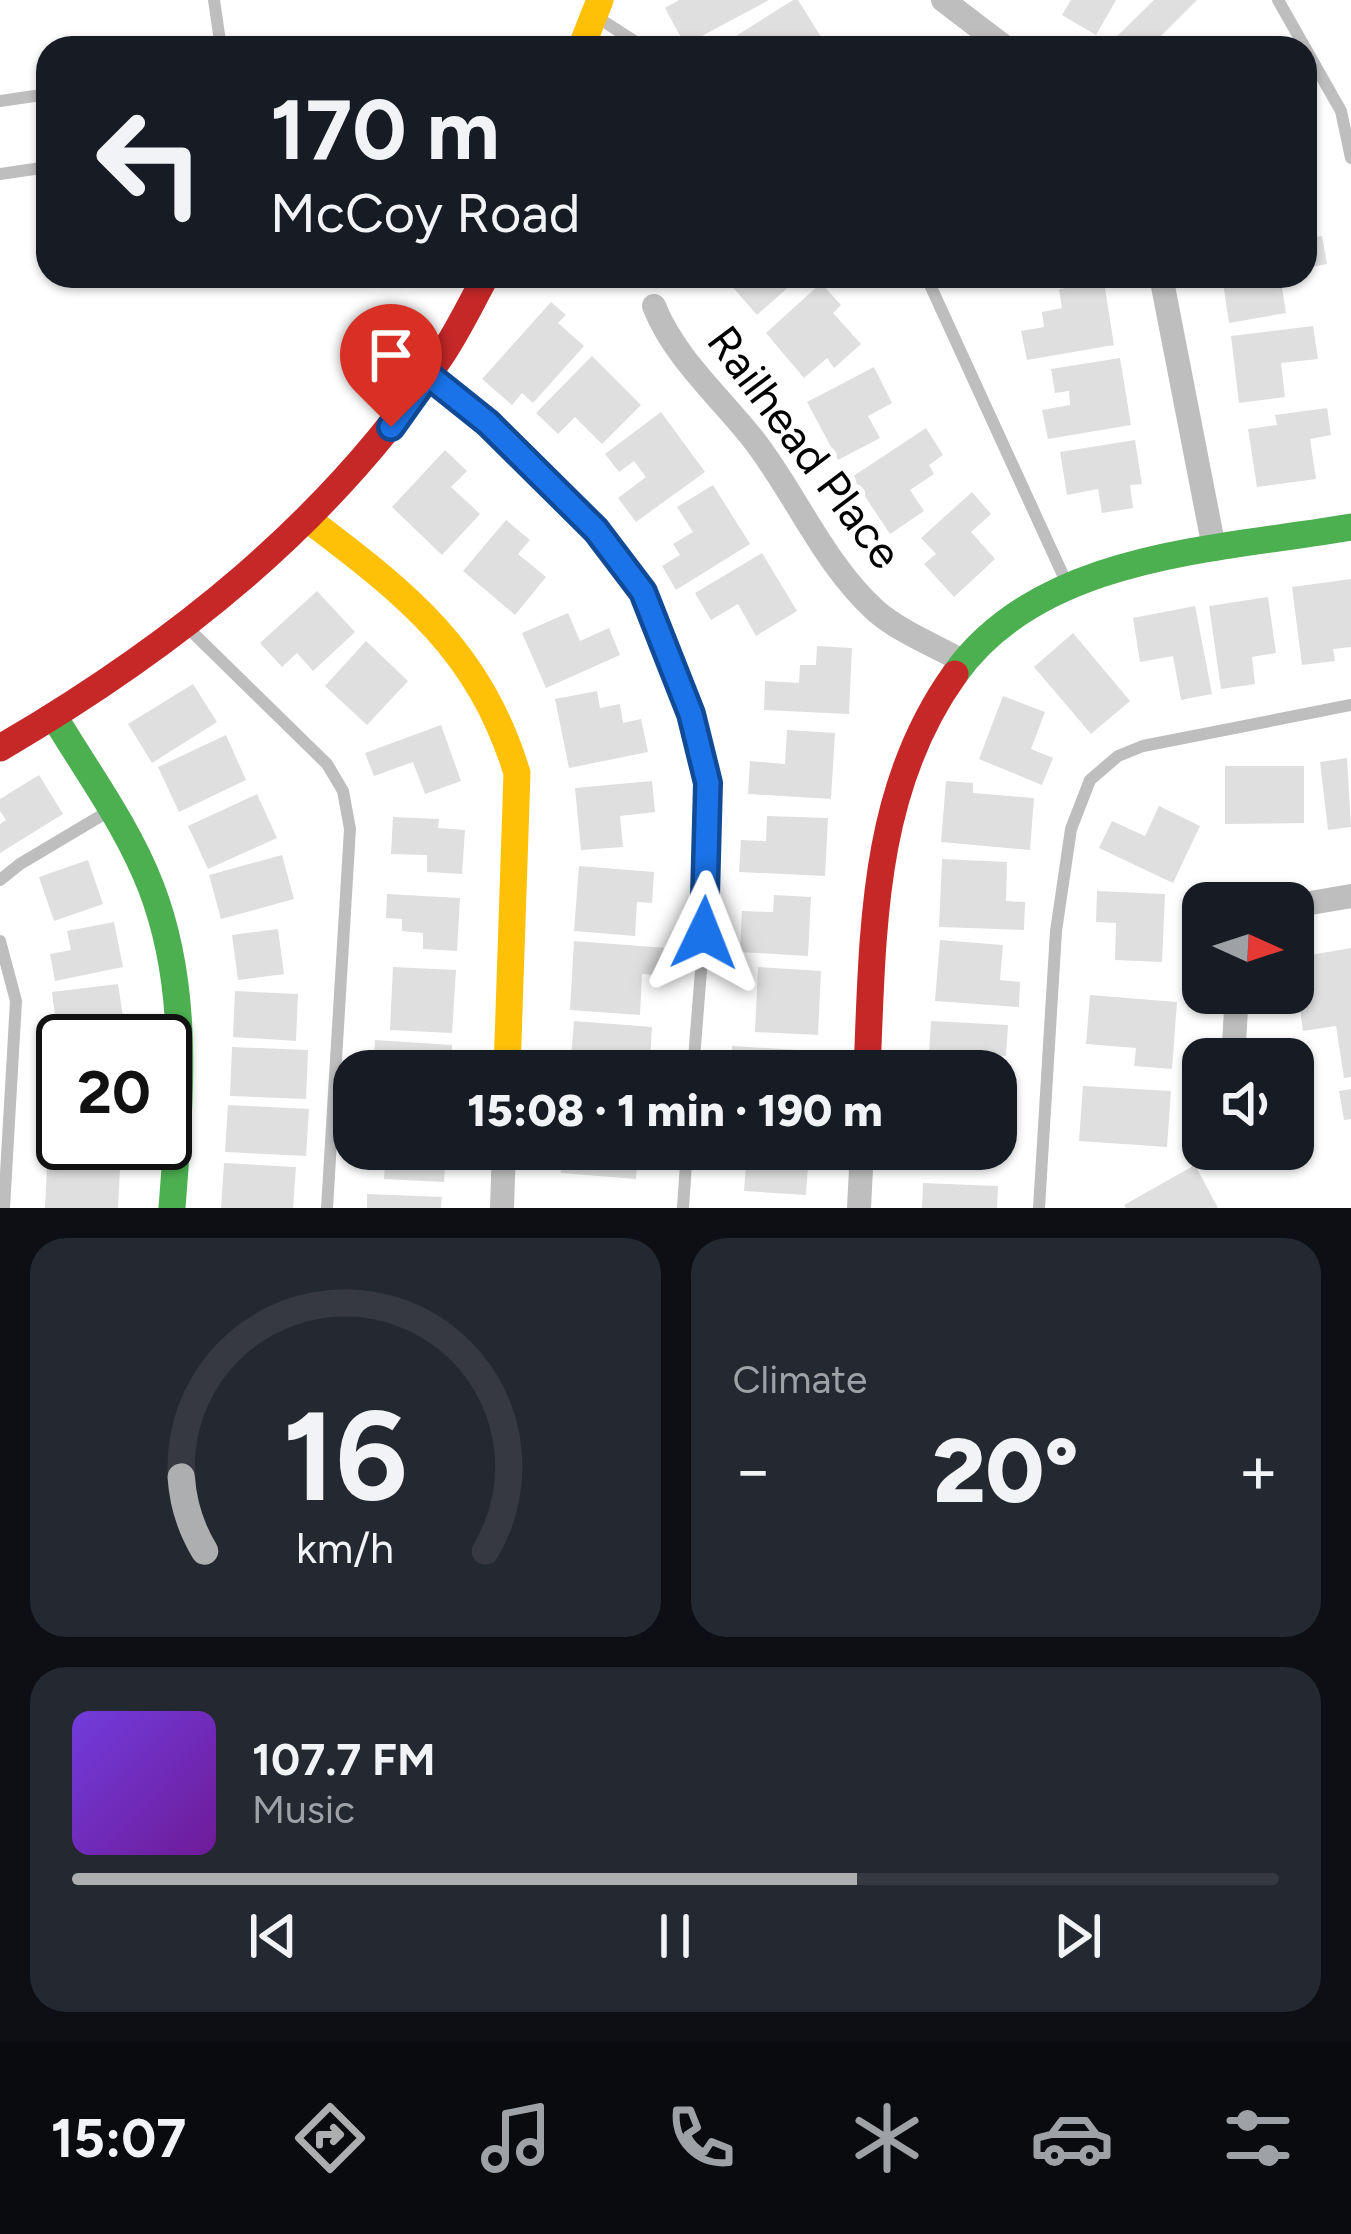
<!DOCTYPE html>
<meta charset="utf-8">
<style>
body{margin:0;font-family:Figtree,sans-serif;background:#242831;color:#f1f3f6;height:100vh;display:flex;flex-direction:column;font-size:45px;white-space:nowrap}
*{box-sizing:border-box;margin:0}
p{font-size:39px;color:#9ea1a6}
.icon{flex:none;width:66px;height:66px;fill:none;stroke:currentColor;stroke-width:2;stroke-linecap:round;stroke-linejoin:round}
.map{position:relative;height:1208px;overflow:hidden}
.drawer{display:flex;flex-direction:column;gap:30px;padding:30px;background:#0d0f14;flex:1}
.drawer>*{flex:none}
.hud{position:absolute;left:36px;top:36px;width:1281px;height:252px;border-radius:36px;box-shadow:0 3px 9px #0004;background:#171b24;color:#f1f3f6;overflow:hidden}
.needle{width:78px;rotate:93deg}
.controls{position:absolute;left:1182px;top:882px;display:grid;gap:24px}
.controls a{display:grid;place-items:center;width:132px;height:132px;border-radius:24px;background:#171b24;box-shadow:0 3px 9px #0004;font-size:60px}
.speed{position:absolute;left:36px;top:1014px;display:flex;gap:24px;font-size:60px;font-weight:700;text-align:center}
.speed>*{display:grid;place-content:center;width:156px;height:156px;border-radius:50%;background:#171b24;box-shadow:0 3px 9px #0004;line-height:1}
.speed .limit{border:6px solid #111;border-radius:18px;background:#fff;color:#111}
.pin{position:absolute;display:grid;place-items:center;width:102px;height:102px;color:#fff;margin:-123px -51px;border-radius:50% 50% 50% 0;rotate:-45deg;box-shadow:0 0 12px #0007}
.pin .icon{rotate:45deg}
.me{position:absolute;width:132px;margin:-66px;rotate:2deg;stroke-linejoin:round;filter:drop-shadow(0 0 9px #0008)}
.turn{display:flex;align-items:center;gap:42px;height:252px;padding:0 36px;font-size:54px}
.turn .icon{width:156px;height:156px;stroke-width:2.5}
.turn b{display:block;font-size:84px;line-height:102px}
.big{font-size:90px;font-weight:800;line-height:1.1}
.drawer .widget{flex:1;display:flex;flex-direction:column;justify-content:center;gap:18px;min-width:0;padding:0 42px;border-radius:36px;background:#242831}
.drawer .dial{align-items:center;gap:0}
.dial svg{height:312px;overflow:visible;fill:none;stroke:#363941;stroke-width:7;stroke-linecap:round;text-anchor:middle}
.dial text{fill:#f1f3f6;stroke:none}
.song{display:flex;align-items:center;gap:36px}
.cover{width:144px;height:144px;border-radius:18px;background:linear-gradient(135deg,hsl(260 70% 55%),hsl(280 70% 35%))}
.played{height:12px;border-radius:6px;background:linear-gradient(90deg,#adaeaf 65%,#363941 65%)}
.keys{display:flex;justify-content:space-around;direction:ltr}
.heat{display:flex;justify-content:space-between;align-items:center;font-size:66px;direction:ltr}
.drawer .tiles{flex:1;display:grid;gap:30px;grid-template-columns:1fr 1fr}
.widget:last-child{grid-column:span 2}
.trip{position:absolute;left:333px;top:1050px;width:684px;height:120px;border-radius:36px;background:#171b24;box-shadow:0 3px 9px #0004;font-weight:800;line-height:120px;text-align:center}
.tab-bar{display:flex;height:192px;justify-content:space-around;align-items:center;background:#090b0e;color:#9ea1a6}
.tab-bar .icon{width:84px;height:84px}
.tab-bar .current{color:#adaeaf}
.tab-bar b{font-size:54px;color:#f1f3f6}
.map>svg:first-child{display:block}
.building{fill:#dfdfdf}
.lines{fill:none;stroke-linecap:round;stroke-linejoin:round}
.lane{stroke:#bebebe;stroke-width:12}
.street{stroke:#bebebe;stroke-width:24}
.fast{stroke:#4caf50;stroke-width:27}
.slow{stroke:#ffc107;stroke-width:27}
.jam{stroke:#c62828;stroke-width:27}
.route-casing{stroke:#114b97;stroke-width:30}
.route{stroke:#1a73e8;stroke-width:21}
.labels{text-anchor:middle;stroke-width:12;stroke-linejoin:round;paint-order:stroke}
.street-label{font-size:45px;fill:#000;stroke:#fff}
</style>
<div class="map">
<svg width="1351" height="1208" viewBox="0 0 1351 1208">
<rect width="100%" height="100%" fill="#fff"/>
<g class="building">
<polygon points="679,0 769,0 685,45 665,8"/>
<polygon points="793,0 798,0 828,48 729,48 725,43"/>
<polygon points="1071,0 1116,0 1096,35 1062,15"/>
<polygon points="1154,0 1197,0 1160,37 1171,48 1105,48"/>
<polygon points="1322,236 1327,264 1305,268 1305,239"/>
<polygon points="723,276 801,276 757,315"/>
<polygon points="1222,276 1280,276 1286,313 1229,323"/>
<polygon points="1104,282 1114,345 1027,360 1021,331 1044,327 1042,312 1062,308 1059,289"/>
<polygon points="821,283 841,305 833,313 861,344 834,368 827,358 804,378 766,333"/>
<polygon points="551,302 566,315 558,323 584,346 533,403 522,393 512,405 482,379"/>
<polygon points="1313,326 1318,359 1281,363 1285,397 1239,403 1231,336"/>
<polygon points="592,356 641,405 602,444 575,417 558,434 536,413"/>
<polygon points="1120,358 1131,425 1048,439 1042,410 1070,405 1069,391 1055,393 1051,369"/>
<polygon points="874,367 892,403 868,416 880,438 838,460 807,402"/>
<polygon points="1327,408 1331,435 1310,439 1316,479 1257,487 1248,429 1277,425 1275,415"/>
<polygon points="661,412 705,472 636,522 618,498 646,477 634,461 619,472 605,454"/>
<polygon points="926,428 943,455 929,465 934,474 910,490 924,511 890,534 852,477"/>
<polygon points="1135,440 1142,484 1130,485 1133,508 1102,513 1098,489 1067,495 1060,452"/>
<polygon points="445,450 467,471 451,487 480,514 442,555 392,507"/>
<polygon points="713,485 750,544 676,590 662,566 680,555 673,544 693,532 677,507"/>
<polygon points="972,492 991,514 971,532 995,559 954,597 924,564 936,554 921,538"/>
<polygon points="506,520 530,540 518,554 546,577 515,615 463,571"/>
<polygon points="762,553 797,611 756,636 738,604 711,620 695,593"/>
<polygon points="1351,579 1351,647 1333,649 1335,661 1302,665 1292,587"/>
<polygon points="317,591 355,632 313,671 297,653 282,667 260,643"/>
<polygon points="1268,597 1276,653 1252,657 1255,684 1221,689 1209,606"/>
<polygon points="1195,606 1212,694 1181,700 1173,656 1140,662 1133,618"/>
<polygon points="568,613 580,641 609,628 620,655 546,688 522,633"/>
<polygon points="1073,633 1130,701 1091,734 1034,667"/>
<polygon points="366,641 408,681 367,725 325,686"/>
<polygon points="817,646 852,648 849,714 764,710 765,681 799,683 800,665 816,665"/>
<polygon points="193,684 217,722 152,763 128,724"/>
<polygon points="597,691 600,708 620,704 623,723 641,719 648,752 569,768 555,699"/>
<polygon points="1003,696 1045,712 1031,749 1053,758 1042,785 979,759"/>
<polygon points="441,725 461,781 425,794 413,762 374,776 365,753"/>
<polygon points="787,730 835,733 831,799 748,794 750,761 785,764"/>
<polygon points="226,735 246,780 179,812 158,767"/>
<polygon points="1347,758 1351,827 1328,830 1320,762"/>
<polygon points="1225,766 1304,766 1304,823 1225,824"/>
<polygon points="39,775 63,814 0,853 0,824 6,820 0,811 0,799"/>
<polygon points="652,781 655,812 620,816 623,847 581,850 575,788"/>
<polygon points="946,781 973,783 973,793 1034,798 1030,850 941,842"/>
<polygon points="257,794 277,838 208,869 188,826"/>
<polygon points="1159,806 1200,826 1173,883 1099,848 1112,821 1145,836"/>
<polygon points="767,816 828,818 825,876 739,872 741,840 766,841"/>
<polygon points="393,817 439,819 438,828 465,830 462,874 427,872 427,855 391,854"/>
<polygon points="282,855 294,899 221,919 209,875"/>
<polygon points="942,859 1007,862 1006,901 1025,902 1024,930 939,927"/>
<polygon points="88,860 103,904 54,921 39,877"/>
<polygon points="579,866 654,872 652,903 637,902 635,936 574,931"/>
<polygon points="1097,891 1165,894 1162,962 1115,960 1116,923 1096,922"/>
<polygon points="387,894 460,898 457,951 423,949 423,933 402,931 402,919 386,918"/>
<polygon points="774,895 811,897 808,956 740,952 742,911 773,912"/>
<polygon points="114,922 123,967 55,981 50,954 71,950 67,931"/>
<polygon points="278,929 284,974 238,980 232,935"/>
<polygon points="940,940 1003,945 1000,980 1020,982 1019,1007 935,1001"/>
<polygon points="574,941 680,949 678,977 642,974 640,1015 570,1010"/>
<polygon points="1351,948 1351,1077 1344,1078 1336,1026 1303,1031 1293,958"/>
<polygon points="393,967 456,970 452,1033 390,1030"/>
<polygon points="758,967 821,971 818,1035 755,1032"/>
<polygon points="118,984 125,1030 58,1039 52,992"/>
<polygon points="235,991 298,994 296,1041 233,1037"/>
<polygon points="1090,995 1177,1002 1172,1069 1134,1066 1136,1048 1086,1044"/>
<polygon points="574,1021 652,1027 650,1060 615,1058 614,1071 570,1071"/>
<polygon points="931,1021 1008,1025 1006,1056 982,1054 981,1071 928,1071"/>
<polygon points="375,1040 452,1045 451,1071 373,1071"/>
<polygon points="732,1046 815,1051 814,1071 731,1071"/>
<polygon points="232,1047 308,1050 306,1099 230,1096"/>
<polygon points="55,1048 63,1048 63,1096 52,1096"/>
<polygon points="1083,1086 1171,1091 1167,1147 1079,1141"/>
<polygon points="1351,1089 1351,1119 1344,1120 1339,1091"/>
<polygon points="228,1105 309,1109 306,1156 225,1152"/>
<polygon points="54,1109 63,1109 63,1136 52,1135"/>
<polygon points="64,1143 122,1143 121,1158 64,1155"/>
<polygon points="386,1149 446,1149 444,1182 384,1179"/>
<polygon points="562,1149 638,1149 636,1179 561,1173"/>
<polygon points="718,1149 809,1149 806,1195 744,1191 746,1164 717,1162"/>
<polygon points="924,1149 982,1149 982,1167 924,1165"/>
<polygon points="224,1163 296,1167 293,1208 221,1208"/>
<polygon points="47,1165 120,1169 118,1208 45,1208"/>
<polygon points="1195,1165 1218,1208 1126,1208 1124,1205"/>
<polygon points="923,1183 998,1186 997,1208 922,1208"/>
<polygon points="367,1194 442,1197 441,1208 367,1208"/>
</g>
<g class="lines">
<g class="lane">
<polyline points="214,0 221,48"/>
<polyline points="1278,0 1341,111 1351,158"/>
<polyline points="600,19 645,48"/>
<polyline points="0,101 48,94"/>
<polyline points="0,174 48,167"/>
<polyline points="926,276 1068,586"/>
<polyline points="433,379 488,423 595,530 643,592 691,714 708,783 704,933 693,1071"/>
<polyline points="188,628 327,764 343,791 350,829 327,1208"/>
<polyline points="0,880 20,864 109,811"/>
<polyline points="0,941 16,1001 4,1208"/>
<polyline points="683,1208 687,1149"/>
<polyline points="1039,1208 1056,931 1071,829 1090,780 1118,756 1143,746 1351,705"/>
</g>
<g class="street">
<polyline points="943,0 1006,48"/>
<polyline points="1161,276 1214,548"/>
<path d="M 654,306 C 674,357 720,397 753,439 C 796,494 823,563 876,611 C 900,632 936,646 964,662"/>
<polyline points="1293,906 1351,896"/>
<polyline points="1233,1059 1237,993"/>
<polyline points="502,1208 504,1149"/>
<polyline points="859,1208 862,1149"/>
</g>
<g class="fast">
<path d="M 955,674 C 1041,553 1219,550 1351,527"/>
<path d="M 55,718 C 88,773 128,827 151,887 C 191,990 180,1101 172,1208"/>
</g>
<g class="slow">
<polyline points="581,48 600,0"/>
<path d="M 309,520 C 408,595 479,650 517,773 L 507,1071"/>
</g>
<g class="jam">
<path d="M 0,748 C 173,647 329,524 441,356 C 458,331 471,303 486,276"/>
<path d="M 867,1071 C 873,933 871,791 955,674"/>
</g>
</g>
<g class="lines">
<g class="route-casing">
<polyline id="route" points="391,427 428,375 488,423 596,530 643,592 691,714 708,783 704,933"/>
</g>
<use href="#route" class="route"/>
</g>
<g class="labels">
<g class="street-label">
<text transform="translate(805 447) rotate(53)" y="16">Railhead Place</text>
</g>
</g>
</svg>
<div class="controls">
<a><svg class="needle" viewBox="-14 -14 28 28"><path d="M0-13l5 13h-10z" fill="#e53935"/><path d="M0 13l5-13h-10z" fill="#9ea1a6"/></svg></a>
<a><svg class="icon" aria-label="sound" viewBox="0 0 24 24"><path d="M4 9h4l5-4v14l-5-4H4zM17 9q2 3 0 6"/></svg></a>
</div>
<div class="speed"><div class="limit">20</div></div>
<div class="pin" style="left:391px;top:427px;background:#d93025"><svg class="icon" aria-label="arrive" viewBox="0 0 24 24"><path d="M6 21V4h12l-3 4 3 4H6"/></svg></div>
<svg class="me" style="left:704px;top:933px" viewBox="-20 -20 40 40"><path d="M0-17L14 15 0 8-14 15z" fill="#1a73e8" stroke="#fff" stroke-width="4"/></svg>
<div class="trip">15:08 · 1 min · 190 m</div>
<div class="hud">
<div class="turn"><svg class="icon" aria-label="left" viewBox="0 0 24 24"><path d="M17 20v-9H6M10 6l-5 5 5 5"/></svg><div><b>170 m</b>McCoy Road</div></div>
</div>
</div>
<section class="drawer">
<div class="tiles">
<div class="widget dial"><svg viewBox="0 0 100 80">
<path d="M14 69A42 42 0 1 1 86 69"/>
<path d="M14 69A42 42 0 0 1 8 50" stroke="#adaeaf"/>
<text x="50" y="56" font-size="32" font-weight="700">16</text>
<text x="50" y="72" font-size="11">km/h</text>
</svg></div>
<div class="widget"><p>Climate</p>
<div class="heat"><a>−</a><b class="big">20°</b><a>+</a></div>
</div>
<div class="widget">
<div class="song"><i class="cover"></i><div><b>107.7 FM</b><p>Music</p></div></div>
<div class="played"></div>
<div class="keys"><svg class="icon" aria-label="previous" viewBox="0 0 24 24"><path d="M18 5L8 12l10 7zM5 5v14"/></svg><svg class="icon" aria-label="pause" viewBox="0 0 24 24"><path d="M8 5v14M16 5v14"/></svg><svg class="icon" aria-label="next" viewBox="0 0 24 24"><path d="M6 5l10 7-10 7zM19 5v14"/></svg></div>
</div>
</div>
</section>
<nav class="tab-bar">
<b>15:07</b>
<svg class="icon current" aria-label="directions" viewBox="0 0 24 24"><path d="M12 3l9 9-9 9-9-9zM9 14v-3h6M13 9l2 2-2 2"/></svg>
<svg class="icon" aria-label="music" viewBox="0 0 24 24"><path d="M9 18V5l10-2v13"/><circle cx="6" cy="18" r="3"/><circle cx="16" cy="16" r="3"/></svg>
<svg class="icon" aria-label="phone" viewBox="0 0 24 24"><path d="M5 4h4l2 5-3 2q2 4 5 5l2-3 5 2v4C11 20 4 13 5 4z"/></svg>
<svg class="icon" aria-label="climate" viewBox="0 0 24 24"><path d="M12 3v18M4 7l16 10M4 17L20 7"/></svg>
<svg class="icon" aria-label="car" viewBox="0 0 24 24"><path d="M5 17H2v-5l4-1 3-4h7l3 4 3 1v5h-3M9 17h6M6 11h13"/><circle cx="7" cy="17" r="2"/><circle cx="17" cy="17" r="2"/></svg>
<svg class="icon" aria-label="filters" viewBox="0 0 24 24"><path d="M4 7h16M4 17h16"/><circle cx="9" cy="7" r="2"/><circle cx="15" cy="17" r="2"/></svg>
</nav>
